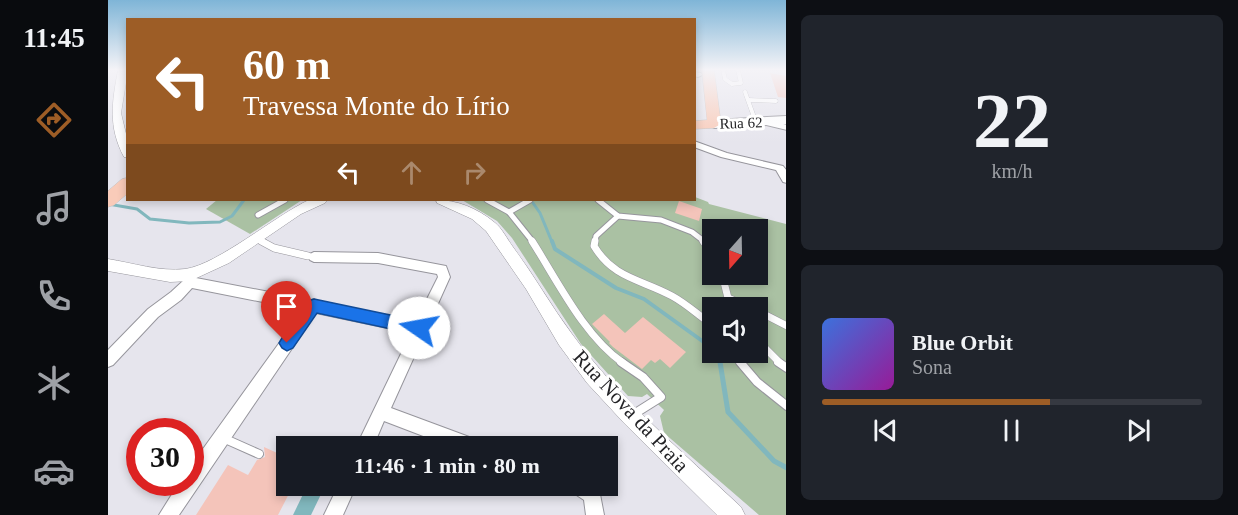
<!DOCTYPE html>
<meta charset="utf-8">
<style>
body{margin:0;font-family:Georgia,serif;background:#20242c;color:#f1f3f6;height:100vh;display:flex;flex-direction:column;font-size:22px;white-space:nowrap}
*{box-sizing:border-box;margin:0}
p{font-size:20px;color:#9ea1a6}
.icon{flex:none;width:33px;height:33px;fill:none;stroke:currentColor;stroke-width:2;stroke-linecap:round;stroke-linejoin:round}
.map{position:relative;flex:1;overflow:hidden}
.drawer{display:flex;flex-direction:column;gap:15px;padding:15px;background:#0d0f14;width:452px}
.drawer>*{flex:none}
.guide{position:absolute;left:18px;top:18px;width:570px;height:183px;border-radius:0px;box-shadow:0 3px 9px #0003;background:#9d5d26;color:#fff;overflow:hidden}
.needle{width:39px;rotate:200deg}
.buttons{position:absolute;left:594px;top:219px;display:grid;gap:12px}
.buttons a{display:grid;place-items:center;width:66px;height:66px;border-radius:0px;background:#171b24;box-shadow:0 3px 9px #0003;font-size:30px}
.speed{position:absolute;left:18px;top:418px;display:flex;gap:12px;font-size:30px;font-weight:700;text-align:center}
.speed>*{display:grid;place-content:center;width:78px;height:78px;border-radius:50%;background:#171b24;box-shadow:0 3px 9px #0003;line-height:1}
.speed .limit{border:9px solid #d22;background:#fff;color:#111}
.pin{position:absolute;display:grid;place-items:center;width:51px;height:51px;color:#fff;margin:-62px -26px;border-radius:50% 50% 50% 0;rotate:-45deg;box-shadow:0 0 6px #0007}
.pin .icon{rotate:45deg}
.me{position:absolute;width:66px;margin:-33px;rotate:282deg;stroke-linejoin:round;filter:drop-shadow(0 0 4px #0008)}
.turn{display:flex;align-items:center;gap:21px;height:126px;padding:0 18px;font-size:27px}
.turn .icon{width:78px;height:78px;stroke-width:2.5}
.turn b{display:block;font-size:42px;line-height:51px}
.lanes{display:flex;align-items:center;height:57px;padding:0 18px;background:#0003;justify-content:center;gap:30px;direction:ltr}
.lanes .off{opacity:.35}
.drawer .widget{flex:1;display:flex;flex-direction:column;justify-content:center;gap:9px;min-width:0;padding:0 21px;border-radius:9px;background:#20242c}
.drawer .dial{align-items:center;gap:0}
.dial b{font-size:78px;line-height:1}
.song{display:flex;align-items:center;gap:18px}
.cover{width:72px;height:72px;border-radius:9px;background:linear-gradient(135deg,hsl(220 70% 55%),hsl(300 70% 35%))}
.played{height:6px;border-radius:3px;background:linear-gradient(90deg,#9d5d26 60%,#363941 60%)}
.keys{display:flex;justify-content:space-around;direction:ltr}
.trip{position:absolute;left:168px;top:436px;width:342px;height:60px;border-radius:0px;background:#171b24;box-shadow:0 3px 9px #0003;font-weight:800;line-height:60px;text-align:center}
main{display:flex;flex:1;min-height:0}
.tabs{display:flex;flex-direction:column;width:108px;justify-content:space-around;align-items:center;background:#090b0e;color:#9ea1a6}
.tabs .icon{width:42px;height:42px}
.tabs .selected{color:#9d5d26}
.tabs b{font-size:27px;color:#f1f3f6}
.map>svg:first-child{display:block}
.green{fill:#aac1a3;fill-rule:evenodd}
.water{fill:#81b7bd}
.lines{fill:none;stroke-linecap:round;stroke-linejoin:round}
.stream-far2{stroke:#81b7bd;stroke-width:3}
.stream-far1{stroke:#81b7bd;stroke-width:4}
.stream{stroke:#81b7bd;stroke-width:5}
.building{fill:#f4c4ba}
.service-far3-casing{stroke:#96959c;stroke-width:4.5}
.service-far2-casing{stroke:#96959c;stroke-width:7}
.service-far1-casing{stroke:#96959c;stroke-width:8}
.service-casing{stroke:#96959c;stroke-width:10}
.minor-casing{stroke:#96959c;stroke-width:2}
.tertiary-casing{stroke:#96959c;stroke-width:1}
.secondary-casing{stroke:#96959c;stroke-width:2}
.primary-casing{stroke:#c2c2c3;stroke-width:1}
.service-far3{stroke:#fff;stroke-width:4}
.service-far2{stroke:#fff;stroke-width:5}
.service-far1{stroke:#fff;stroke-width:7}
.service{stroke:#fff;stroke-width:8}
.minor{fill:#fff;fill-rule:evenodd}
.tertiary{fill:#fff;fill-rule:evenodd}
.secondary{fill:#fff;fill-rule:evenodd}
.primary{fill:#f9cbb9;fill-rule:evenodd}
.route{fill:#1a73e8;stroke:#114b97;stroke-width:1.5}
.labels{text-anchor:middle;stroke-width:6;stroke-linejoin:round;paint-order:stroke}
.far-street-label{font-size:15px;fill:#242427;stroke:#fff}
.near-street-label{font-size:21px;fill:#242427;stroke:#fff}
</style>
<main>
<nav class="tabs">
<b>11:45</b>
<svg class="icon selected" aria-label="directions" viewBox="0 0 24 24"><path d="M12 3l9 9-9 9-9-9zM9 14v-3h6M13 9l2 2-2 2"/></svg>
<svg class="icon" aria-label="music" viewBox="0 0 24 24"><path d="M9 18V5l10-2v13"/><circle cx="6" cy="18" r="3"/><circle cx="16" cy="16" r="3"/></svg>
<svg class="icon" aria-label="phone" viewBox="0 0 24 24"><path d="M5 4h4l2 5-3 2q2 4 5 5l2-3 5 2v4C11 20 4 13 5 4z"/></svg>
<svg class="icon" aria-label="climate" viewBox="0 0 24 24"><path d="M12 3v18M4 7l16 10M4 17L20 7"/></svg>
<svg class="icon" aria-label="car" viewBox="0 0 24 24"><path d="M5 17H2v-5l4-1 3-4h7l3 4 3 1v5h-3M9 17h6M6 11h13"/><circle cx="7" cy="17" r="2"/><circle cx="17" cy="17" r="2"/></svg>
</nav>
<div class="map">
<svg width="679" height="515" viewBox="0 0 679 515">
<rect width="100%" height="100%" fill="#e6e5ed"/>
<g class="green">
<path d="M 587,197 L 600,202 L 601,204 L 678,224 L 678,515 L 651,515 L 556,433 L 552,416 L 556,410 L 539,394 L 534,397 L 520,396 L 473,344 L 404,238 L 389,221 L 354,200 L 586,200 ZM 604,230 L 650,230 L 650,274 L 604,274 ZM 604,308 L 650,308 L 650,352 L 604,352 Z"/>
<polygon points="109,200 194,200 142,234 98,209"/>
</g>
<polygon class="water" points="199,486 217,486 203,515 185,515"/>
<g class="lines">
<g class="stream-far2">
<polyline points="425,203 432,213 444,242"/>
<polyline points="0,204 29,209 42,219 81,223 112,222 124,216 136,200"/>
</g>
<g class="stream-far1">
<polyline points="444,241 447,249 508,288 536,299 604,348"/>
<polyline points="610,352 612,363"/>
</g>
<polyline class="stream" points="612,362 620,412 666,461 679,468"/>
</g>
<g class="building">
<polygon points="662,73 678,76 678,98 670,97"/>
<polygon points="571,201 594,209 591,221 567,213"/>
<polygon points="496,314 517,333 535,317 578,352 562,368 552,359 547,363 543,360 534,369 505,347 501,343 502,342 484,324"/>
<polygon points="156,447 178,457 178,486 185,486 170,515 88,515 120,465 140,475 149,460 157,457"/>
</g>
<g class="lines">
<g class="service-far3-casing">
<g id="service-far3">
<polyline points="615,70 617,79 624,84 633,83 630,70"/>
<polyline points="637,92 646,117 651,122"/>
<polyline points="641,100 668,101"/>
</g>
</g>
<g class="service-far2-casing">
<g id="service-far2">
<polyline points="379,200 401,212 425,242"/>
<polyline points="490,200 510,216 553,220 584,232 597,242"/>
<polyline points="401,212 422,200"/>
<polyline points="150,215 177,200"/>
<polyline points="148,238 156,242"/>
<polyline points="487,242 488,236 510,216"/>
</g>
</g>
<g class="service-far1-casing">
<g id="service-far1">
<polyline points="153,241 166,248 200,256"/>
<path d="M 424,241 C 449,280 476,336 515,363"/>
<path d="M 487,241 L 486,246 C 506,279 533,279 564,296 C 577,303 588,313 599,321 L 604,322"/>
<polyline points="595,241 604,254"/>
<polyline points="614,274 620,298 617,308"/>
<polyline points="620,298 643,308"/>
<polyline points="650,311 679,326"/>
<polyline points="650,331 657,348 672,363"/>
<polyline points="627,352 633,363"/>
</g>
</g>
<g class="service-casing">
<g id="service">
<polyline points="513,362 535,377 553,397 526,414"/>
<polyline points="632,362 649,382 679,406"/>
<polyline points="670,362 679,368"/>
<polyline points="115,438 151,454"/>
</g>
</g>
<g class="minor-casing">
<g id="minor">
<polygon points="586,72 593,73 594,75 590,77 586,76"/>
<polygon points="657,119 679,125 679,130 654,124 654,120"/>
<polygon points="586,141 619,153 675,166 679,171 679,183 675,182 668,170 613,157 586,147"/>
<polygon points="206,252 270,253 338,266 342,277 283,408 372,441 374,447 344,447 276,421 265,447 248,447 303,333 208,313 71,515 51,515 71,483 82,483 82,467 195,310 84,288 73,300 50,317 5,365 0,367 0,350 40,309 63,292 76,280 78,271 86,271 88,278 203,300 206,299 211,302 308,321 330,277 329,274 270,263 206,262 202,260 200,257 202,254"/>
<polygon points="230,486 248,486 235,515 216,515"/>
<polygon points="461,486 487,486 491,489 496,515 478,515 476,500 464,492"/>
</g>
</g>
<g class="tertiary-casing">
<g id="tertiary">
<path d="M 10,70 L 20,70 L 13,113 L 20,142 L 20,157 L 16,157 C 0,127 4,102 10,70 Z"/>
<path d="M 201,200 L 219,200 L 217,203 L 193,214 L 121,263 L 82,281 L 62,282 L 0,271 L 0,259 C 25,263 52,272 77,269 C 109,265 168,215 201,200 Z"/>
<path d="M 328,200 C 349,200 369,208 386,222 C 394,228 399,239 405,247 C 426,275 443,306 464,334 C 511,399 575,452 633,507 L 637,515 L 609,515 L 516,423 L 479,383 L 451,345 L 418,289 L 378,231 L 364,219 L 329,203 Z"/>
</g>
</g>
<g class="secondary-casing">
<polygon id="secondary" points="679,116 679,124 606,128 600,124 606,120"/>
</g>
<g class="primary-casing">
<g id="primary">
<polygon points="594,70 606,70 613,124 606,128 586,129 586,121 599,120"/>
<polygon points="20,178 20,193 6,205 0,207 0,191 14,179"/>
</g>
</g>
<use href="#service-far3" class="service-far3"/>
<use href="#service-far2" class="service-far2"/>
<use href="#service-far1" class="service-far1"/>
<use href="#service" class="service"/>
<use href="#minor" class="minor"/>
<use href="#tertiary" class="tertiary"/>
<use href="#secondary" class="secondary"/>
<use href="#primary" class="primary"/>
</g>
<linearGradient id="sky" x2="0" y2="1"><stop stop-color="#7fb5d7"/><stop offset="0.49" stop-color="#f4f3f7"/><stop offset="1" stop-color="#f4f3f7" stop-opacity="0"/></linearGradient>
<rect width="679" height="142" fill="url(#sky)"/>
<polygon class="route" points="206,299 311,321 316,323 319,328 316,333 311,335 209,313 185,348 179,351 174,348 171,343 174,338 200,301"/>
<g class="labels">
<g class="far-street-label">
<text transform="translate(633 123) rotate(-2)" y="5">Rua 62</text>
</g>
<g class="near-street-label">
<text transform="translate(523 411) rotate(47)" y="7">Rua Nova da Praia</text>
</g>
</g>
</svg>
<div class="buttons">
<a><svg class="needle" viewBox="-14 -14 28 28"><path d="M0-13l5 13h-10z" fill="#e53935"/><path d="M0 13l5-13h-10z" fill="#9ea1a6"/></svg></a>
<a><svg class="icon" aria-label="sound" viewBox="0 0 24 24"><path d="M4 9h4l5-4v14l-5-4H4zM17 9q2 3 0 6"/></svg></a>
</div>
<div class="speed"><div class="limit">30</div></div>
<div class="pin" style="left:179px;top:343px;background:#d93025"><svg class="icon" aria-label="arrive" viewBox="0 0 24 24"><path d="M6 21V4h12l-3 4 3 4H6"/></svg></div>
<svg class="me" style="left:311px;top:328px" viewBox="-20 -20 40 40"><circle r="19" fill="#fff"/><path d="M0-13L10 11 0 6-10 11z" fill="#1a73e8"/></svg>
<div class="trip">11:46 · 1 min · 80 m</div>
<div class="guide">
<div class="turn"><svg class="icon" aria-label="left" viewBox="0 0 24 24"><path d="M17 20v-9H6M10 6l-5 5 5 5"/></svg><div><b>60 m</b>Travessa Monte do Lírio</div></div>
<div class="lanes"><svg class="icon" aria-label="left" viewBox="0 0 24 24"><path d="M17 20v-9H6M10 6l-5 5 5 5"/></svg><svg class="icon off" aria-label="ahead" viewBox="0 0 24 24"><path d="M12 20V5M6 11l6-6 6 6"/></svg><svg class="icon off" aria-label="right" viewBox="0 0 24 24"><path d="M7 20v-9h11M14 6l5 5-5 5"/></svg></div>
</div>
</div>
<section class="drawer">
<div class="widget dial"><b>22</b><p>km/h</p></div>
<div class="widget">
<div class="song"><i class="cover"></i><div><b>Blue Orbit</b><p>Sona</p></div></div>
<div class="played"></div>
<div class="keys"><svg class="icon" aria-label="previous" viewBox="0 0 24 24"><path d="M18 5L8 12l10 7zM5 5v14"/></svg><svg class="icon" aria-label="pause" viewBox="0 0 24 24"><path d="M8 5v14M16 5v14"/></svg><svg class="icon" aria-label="next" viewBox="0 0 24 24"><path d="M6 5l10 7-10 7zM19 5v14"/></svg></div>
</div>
</section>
</main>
